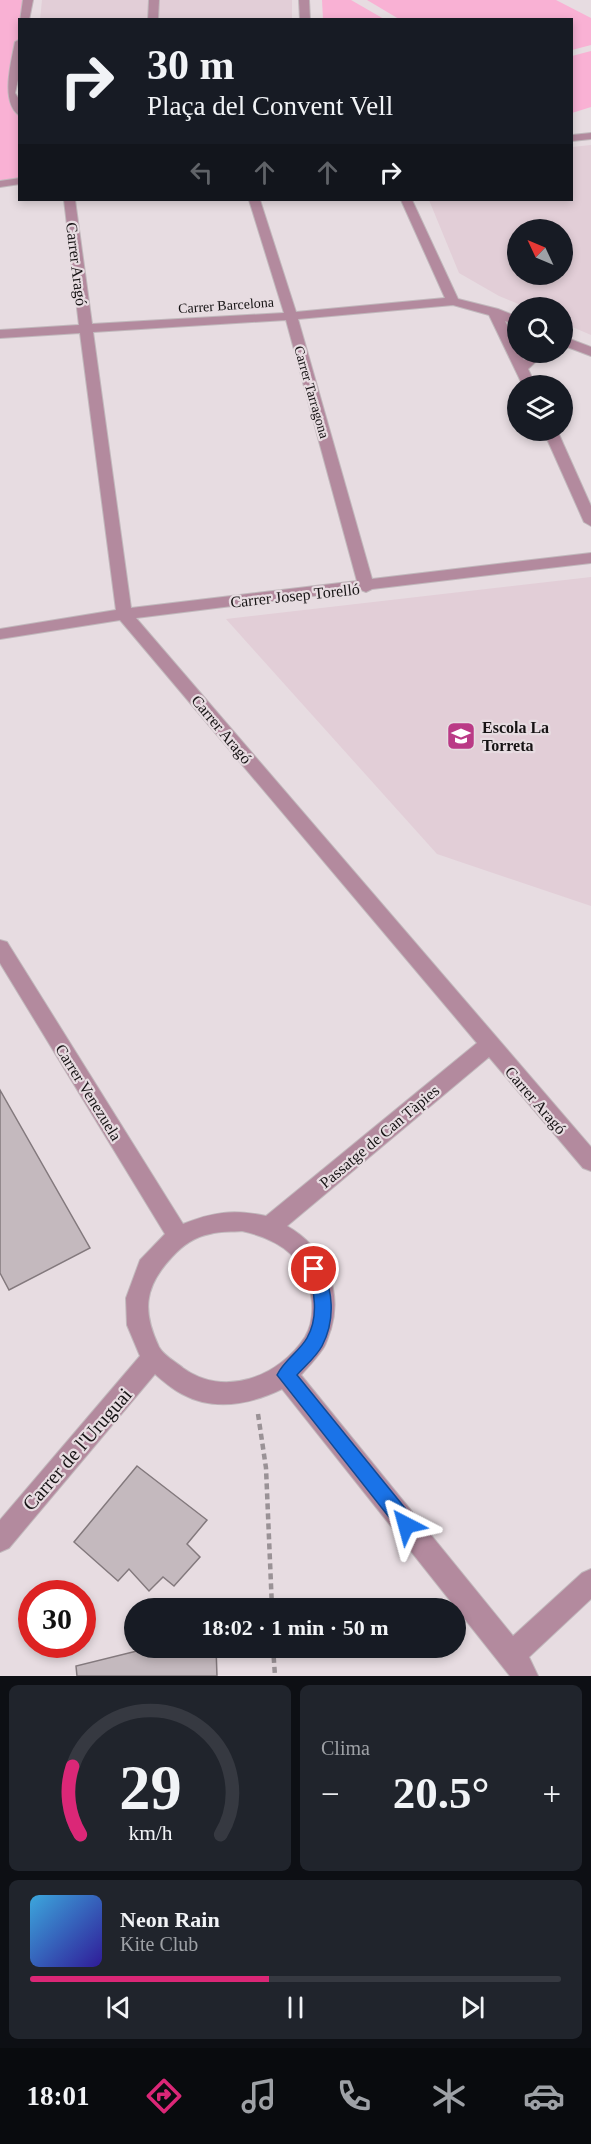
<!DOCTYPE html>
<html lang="es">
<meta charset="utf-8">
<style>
body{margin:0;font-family:"Times New Roman",serif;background:#20242c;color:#f1f3f6;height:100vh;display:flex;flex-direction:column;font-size:22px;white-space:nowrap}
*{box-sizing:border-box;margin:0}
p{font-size:20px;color:#9ea1a6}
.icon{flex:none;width:33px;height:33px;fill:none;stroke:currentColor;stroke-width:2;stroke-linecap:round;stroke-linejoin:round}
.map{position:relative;height:1676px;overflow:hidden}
.details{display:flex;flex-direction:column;gap:9px;padding:9px;background:#0d0f14;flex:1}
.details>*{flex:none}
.top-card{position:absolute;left:18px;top:18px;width:555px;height:183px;border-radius:0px;box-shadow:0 3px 9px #0003;background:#171b24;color:#f1f3f6;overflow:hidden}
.needle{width:39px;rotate:314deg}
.buttons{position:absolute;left:507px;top:219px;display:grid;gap:12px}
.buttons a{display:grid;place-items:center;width:66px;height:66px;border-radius:50%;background:#171b24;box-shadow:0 3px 9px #0003;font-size:30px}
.speed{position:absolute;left:18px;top:1580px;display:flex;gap:12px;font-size:30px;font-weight:700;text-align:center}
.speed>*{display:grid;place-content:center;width:78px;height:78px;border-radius:50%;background:#171b24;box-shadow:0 3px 9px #0003;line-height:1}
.speed .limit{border:9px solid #d22;background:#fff;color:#111}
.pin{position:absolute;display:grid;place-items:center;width:51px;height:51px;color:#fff;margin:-26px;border:3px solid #fff;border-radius:50%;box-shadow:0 2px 6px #0007}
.me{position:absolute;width:66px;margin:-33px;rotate:321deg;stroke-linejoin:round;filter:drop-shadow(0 0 4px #0008)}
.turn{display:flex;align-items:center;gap:21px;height:126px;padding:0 30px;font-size:27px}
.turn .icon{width:78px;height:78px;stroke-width:2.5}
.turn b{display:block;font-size:42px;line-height:51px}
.lanes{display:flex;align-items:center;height:57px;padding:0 30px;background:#0003;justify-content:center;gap:30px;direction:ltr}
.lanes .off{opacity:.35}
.big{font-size:45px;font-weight:700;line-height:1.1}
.details .tile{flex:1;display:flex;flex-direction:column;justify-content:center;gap:9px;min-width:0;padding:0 21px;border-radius:9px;background:#20242c}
.details .dial{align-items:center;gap:0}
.dial svg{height:156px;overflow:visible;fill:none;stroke:#363941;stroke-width:7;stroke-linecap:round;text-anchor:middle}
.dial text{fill:#f1f3f6;stroke:none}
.song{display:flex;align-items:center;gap:18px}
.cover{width:72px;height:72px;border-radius:9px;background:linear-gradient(135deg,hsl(200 70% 55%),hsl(250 70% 35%))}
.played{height:6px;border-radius:3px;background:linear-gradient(90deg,#db2777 45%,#363941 45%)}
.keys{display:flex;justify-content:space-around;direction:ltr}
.heat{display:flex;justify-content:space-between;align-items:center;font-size:33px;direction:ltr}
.details .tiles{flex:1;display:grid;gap:9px;grid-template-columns:1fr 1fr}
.tile:last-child{grid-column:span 2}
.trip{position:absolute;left:124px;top:1598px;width:342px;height:60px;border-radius:30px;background:#171b24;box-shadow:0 3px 9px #0003;font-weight:700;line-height:60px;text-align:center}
.tab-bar{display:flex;height:96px;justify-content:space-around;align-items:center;background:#090b0e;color:#9ea1a6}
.tab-bar .icon{width:42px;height:42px}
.tab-bar .on{color:#db2777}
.tab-bar b{font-size:27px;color:#f1f3f6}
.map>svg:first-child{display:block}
.built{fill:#e2ced7;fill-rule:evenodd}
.green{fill:#f9b1d4}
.building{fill:#c4b9be;stroke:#83797d;stroke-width:1.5}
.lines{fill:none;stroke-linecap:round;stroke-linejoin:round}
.lane-casing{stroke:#c1b8bc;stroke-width:2}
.street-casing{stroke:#c1b8bc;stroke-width:2}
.path{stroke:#9a9296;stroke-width:4.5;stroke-dasharray:6 4;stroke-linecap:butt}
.lane{fill:#b38a9e;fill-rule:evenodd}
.street{fill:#b38a9e;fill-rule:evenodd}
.route{fill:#1a73e8;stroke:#114b97;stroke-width:1.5}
.labels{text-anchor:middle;stroke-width:4.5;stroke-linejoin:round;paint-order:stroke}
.far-street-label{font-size:14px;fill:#161314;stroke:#e7dce1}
.street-label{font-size:16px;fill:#161314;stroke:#e7dce1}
.poi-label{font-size:16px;font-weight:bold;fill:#161314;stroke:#e7dce1;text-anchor:start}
.near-street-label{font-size:20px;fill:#161314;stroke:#e7dce1}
</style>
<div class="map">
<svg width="591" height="1676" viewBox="0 0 591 1676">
<rect width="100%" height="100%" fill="#e7dce1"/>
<g class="built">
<polygon points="42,0 292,0 292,19 40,20"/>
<path d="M 591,145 L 591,335 L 563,323 L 562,308 L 526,307 L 499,296 L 459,273 L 429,200 L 572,200 L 572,147 ZM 518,230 L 562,230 L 562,274 L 518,274 Z"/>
<polygon points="591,577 591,906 437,854 226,619"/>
</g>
<g class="green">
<polygon points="0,0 28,0 24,19 20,20 19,42 10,93 19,113 19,181 0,184"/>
<polygon points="322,0 351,0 384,19 323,19"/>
<polygon points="367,0 556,0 591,18 591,45 572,50 572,20 399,19"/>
<polygon points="591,51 591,107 572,113 572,56"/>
</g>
<g class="building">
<polygon points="0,1090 90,1248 9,1290 0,1273"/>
<polygon points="137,1466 207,1520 187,1544 200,1557 174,1586 163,1577 149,1591 129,1569 118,1581 74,1542"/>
<polygon points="153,1647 216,1647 217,1676 77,1676 76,1666"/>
</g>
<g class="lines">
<g class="lane-casing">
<polygon id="lane" points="149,0 159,0 158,20 148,20"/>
</g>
<g class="street-casing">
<g id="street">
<polygon points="23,0 33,0 29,20 20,21"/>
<polygon points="299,0 309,0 310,20 300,20"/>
<path d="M 20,39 L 20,71 L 15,93 L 20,101 L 20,116 C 0,103 11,63 15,42 Z"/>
<polygon points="591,133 591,139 572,141 572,135"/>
<polygon points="20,178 20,184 0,187 0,181"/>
<path d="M 64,200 L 75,200 L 92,324 L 284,313 L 249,200 L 260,200 L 296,312 L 445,298 L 401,200 L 412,200 L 458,299 L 498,309 L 518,317 L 518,326 L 505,321 L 518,347 L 518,352 L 520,352 L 524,360 L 532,352 L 546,352 L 528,369 L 536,386 L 523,386 L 489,315 L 453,305 L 298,319 L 372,579 L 591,553 L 591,563 L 372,589 L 366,592 L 361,590 L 136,618 L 591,1147 L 591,1171 L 583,1168 L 489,1057 L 287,1226 C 323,1246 343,1288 331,1329 C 328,1336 327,1344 322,1350 C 316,1359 308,1367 301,1375 L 513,1636 L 582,1573 L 591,1569 L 591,1599 L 529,1657 L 538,1676 L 510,1676 L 282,1389 C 251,1404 215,1412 182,1394 C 172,1389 163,1381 155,1374 L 9,1548 L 0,1552 L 0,1520 L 140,1356 L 127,1325 L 126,1298 L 140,1260 L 165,1234 L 0,963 L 0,940 L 7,942 L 183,1224 C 213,1212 233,1209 266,1216 L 477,1043 L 120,620 L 0,639 L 0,629 L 116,610 L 80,333 L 0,338 L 0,330 L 79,325 ZM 286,320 L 357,581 L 131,608 L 93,332 ZM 242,1231 C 282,1240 308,1259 312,1302 C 313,1313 311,1327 305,1337 C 279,1377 224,1398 183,1368 C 176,1362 164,1356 159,1347 C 142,1311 144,1287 172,1257 C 183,1245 194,1237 210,1234 C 220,1231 232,1232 242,1231 Z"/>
<polygon points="562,336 591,347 591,356 562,345"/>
<polygon points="543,430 557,430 591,506 591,526 584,522"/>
</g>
</g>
<g class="path">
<polyline points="258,1414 266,1468 272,1608"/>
<polyline points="273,1647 275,1676"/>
</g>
<use href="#lane" class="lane"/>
<use href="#street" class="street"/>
</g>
<path class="route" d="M 314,1261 L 320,1264 C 333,1289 336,1319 322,1346 C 316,1357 305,1366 297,1375 L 413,1518 L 416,1525 L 413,1531 L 406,1534 L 400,1531 L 277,1375 C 284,1360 299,1352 307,1338 C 319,1317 315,1289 306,1269 L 308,1264 Z"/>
<defs>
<g id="school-square" transform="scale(1.5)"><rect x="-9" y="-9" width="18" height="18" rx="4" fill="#ba3a86" stroke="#e7dce1"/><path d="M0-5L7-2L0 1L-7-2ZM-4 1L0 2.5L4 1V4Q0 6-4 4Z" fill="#fff"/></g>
</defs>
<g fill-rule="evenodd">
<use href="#school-square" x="461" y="736"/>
</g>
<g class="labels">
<g class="far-street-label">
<text transform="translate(226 305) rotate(-4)" y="5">Carrer Barcelona</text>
<text transform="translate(312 392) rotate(74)" y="5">Carrer Tarragona</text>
</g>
<g class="street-label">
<text transform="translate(77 264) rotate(83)" y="6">Carrer Aragó</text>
<text transform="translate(295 595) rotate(-6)" y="6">Carrer Josep Torelló</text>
<text transform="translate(222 729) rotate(50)" y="6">Carrer Aragó</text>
<text transform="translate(89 1092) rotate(58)" y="6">Carrer Venezuela</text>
<text transform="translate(536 1100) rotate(49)" y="6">Carrer Aragó</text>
<text transform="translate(379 1136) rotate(-40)" y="6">Passatge de Can Tàpies</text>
</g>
<g class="poi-label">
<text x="482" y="733">Escola La<tspan x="482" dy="18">Torreta</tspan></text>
</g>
<g class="near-street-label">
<text transform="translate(77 1449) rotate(-49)" y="7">Carrer de l'Uruguai</text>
</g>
</g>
</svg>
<div class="buttons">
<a><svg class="needle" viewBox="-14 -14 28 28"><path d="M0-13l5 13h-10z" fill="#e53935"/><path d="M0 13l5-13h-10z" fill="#9ea1a6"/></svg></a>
<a><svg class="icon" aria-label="search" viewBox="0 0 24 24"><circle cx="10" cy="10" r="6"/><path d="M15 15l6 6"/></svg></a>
<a><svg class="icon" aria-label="layers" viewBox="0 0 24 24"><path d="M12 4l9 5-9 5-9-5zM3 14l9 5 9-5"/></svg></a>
</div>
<div class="speed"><div class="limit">30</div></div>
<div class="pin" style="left:314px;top:1269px;background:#d93025"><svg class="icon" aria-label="arrive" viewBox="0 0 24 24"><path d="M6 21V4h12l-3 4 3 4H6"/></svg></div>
<svg class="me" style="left:406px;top:1525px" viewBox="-20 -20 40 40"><path d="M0-17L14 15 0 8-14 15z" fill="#1a73e8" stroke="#fff" stroke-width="4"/></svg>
<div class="trip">18:02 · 1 min · 50 m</div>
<div class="top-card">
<div class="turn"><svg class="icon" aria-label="right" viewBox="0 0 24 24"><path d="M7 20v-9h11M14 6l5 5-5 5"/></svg><div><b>30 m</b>Plaça del Convent Vell</div></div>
<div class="lanes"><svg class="icon off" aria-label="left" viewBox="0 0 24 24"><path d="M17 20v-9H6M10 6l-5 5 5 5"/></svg><svg class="icon off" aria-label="ahead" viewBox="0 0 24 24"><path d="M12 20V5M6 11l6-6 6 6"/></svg><svg class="icon off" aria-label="ahead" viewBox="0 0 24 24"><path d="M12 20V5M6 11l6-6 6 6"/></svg><svg class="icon" aria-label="right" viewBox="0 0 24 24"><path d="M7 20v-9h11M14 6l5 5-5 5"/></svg></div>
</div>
</div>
<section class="details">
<div class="tiles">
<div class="tile dial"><svg viewBox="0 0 100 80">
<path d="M14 69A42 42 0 1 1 86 69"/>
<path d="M14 69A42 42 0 0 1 10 34" stroke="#db2777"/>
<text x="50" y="56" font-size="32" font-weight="700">29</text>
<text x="50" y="72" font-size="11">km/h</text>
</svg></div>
<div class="tile"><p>Clima</p>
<div class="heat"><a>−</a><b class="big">20.5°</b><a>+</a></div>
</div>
<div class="tile">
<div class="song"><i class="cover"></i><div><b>Neon Rain</b><p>Kite Club</p></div></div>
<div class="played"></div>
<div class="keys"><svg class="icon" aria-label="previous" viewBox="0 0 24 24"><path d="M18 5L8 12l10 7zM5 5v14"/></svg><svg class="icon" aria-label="pause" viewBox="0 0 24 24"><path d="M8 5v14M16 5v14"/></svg><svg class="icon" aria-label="next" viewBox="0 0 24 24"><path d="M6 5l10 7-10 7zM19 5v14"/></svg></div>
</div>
</div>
</section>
<nav class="tab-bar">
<b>18:01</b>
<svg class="icon on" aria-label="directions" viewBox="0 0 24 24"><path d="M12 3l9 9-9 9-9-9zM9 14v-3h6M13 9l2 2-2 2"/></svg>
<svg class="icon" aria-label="music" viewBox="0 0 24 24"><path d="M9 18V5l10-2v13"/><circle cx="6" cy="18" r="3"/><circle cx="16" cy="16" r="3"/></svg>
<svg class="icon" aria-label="phone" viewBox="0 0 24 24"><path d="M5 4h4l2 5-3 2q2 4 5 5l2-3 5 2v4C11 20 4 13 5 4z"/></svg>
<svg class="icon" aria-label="climate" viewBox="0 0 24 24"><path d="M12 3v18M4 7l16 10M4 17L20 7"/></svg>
<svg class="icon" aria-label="car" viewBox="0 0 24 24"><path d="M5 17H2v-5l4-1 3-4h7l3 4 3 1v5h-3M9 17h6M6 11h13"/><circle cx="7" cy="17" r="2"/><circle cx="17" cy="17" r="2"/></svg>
</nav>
